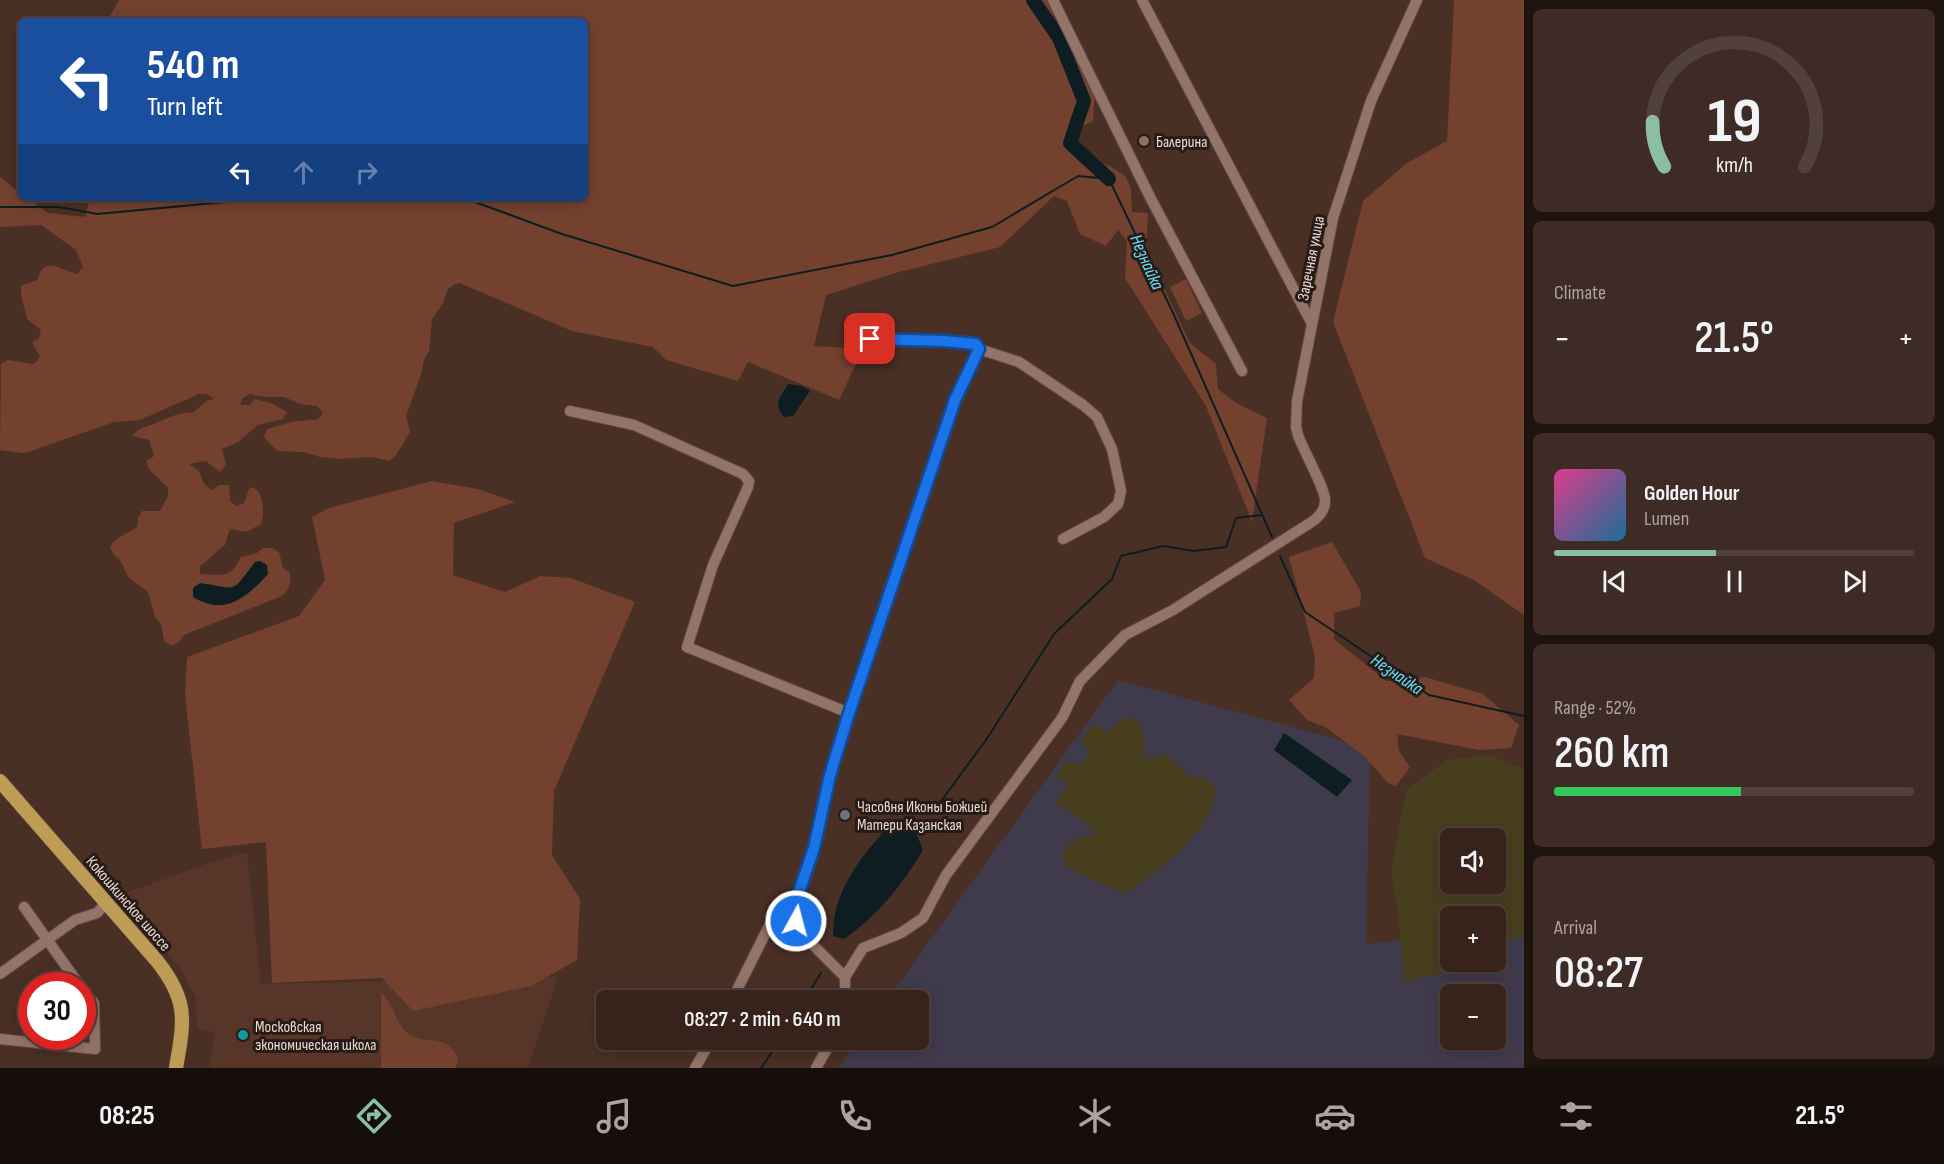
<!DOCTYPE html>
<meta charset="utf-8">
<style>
body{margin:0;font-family:"Sofia Sans Condensed",sans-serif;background:#3f2b25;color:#f1f3f6;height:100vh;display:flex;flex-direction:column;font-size:22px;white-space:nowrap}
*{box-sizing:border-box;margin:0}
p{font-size:20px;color:#aba4a3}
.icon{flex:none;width:33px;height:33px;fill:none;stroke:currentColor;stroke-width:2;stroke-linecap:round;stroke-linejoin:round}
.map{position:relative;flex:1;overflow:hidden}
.panel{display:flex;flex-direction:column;gap:9px;padding:9px;background:#1f130f;width:420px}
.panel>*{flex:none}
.guide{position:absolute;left:18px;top:18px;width:570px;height:183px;border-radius:9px;box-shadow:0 3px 15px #0003,0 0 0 2px #52403b;background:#1a4fa0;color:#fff;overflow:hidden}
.tools{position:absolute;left:1440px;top:828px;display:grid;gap:12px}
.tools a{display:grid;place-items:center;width:66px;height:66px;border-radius:9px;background:#38231c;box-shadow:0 3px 15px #0003,0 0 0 2px #52403b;font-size:30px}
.speed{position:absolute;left:18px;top:972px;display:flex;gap:12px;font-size:30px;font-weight:700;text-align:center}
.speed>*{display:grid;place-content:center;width:78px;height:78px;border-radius:50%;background:#38231c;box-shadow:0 3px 15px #0003,0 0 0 2px #52403b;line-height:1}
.speed .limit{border:9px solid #d22;background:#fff;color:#111}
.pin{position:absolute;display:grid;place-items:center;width:51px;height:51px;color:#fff;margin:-26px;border-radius:12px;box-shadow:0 3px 9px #0006}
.me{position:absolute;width:66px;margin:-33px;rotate:7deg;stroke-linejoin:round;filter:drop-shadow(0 0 4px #0008)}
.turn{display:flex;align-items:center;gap:21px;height:126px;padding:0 30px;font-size:27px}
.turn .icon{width:78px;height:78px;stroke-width:2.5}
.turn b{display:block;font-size:42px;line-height:51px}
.lanes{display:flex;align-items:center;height:57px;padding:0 30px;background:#0003;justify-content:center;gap:30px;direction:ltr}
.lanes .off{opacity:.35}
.big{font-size:45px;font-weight:600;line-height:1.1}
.panel .widget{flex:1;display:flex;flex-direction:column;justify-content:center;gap:9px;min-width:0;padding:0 21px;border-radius:9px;background:#3f2b25}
.panel .dial{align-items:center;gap:0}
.dial svg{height:156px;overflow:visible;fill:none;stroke:#52403b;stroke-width:7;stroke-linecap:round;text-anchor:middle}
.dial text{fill:#f1f3f6;stroke:none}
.song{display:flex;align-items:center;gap:18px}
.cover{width:72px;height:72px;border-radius:9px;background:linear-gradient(135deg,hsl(330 70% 55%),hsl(200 70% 35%))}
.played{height:6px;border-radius:3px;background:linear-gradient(90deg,#8abfa5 45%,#52403b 45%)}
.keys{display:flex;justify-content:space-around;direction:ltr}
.heat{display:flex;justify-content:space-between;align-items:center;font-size:33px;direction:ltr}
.charge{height:9px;border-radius:4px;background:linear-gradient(90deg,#34c759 52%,#52403b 0)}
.trip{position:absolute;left:596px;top:990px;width:333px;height:60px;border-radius:9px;background:#38231c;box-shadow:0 3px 15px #0003,0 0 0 2px #52403b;font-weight:600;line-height:60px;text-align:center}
.dock{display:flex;height:96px;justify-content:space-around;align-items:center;background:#160e0b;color:#aba4a3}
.dock .icon{width:42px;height:42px}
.dock .active{color:#8abfa5}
.dock b{font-size:27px;color:#f1f3f6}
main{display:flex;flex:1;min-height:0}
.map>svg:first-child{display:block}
.built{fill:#573529}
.industrial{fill:#403b4c;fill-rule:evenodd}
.green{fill:#74412f;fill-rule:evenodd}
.sand{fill:#473e1e;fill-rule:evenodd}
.water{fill:#0d1d21}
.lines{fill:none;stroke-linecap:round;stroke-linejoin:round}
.stream{stroke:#0d1d21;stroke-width:2}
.river{stroke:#0d1d21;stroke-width:14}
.minor-casing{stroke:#644d44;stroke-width:12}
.major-casing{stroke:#644d44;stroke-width:15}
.minor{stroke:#947469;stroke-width:10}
.major{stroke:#bd9c55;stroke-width:14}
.route-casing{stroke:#114b97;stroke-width:15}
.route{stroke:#1a73e8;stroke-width:10}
.education-dot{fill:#8d6e63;stroke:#271b16;stroke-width:2}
.worship-dot{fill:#6b7280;stroke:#271b16;stroke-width:2}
.culture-dot{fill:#0f9aa8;stroke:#271b16;stroke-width:2}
.labels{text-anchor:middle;stroke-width:6;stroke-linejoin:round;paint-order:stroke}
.poi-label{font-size:16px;fill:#ebd9d3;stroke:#271b16;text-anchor:start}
.street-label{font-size:16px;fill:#ebd9d3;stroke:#271b16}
.water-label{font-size:18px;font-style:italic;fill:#62e0fd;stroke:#271b16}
</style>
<main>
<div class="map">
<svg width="1524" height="1068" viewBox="0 0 1524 1068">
<rect width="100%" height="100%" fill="#4a2f25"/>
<polygon class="built" points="247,852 261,984 558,977 528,1068 209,1068 215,1032 197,1029 196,998 181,970 121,895 211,862"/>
<path class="industrial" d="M 1118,680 L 1370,748 L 1366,944 L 1450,935 L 1450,962 L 1496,962 L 1496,930 L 1524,927 L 1524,1068 L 839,1068 L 859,1040 L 918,1040 L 918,1000 L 887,1000 ZM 1450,994 L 1496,994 L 1496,1040 L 1450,1040 Z"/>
<g class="green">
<path d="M 119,0 L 1047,0 L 1067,53 L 1086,67 L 1095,90 L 1093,121 L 1069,133 L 1094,161 L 1110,166 L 1125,176 L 1131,188 L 1132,212 L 1148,213 L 1146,251 L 1190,343 L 1216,364 L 1218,389 L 1236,403 L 1267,418 L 1252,522 L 1206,406 L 1125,278 L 1127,242 L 1118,230 L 1106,246 L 1080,234 L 1067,201 L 1054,196 L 1000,247 L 899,272 L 826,295 L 814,346 L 863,349 L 839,400 L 748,362 L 738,381 L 666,360 L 653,347 L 572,331 L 460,283 L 455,284 L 448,289 L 442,305 L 432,319 L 429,351 L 424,359 L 421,375 L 406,416 L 410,432 L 396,455 L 389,461 L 372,457 L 338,459 L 320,457 L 303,452 L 277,451 L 264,437 L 267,429 L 291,422 L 318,419 L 323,413 L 317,406 L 300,404 L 284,397 L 266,397 L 250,394 L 243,398 L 240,405 L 249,405 L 255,399 L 271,403 L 287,412 L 283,419 L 258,425 L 238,442 L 222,449 L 226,465 L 220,472 L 206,461 L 189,464 L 198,470 L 205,485 L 212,490 L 219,485 L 229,485 L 230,501 L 236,506 L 244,503 L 250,487 L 258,490 C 263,501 265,512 261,524 L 246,532 L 230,529 L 225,545 C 215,551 210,560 200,566 L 200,574 C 221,575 231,579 241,557 L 257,553 L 263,548 L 272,548 L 279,552 L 283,568 L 290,573 C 291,583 290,589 282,596 L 184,635 L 179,642 L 171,646 L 164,641 L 161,624 L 155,617 L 148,592 L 128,577 L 120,560 L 114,555 L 110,547 C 116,536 128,534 137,527 L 138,518 L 142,511 L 160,511 L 168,496 L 168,488 L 149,469 L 146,461 L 154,456 L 149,440 L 132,436 L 138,430 L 178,414 L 194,412 L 206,401 L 214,399 L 207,394 L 199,394 L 140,420 L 114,422 L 31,451 L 23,453 L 0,450 L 1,364 L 8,360 L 34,364 L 40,357 L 32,342 L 39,338 L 41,330 L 27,319 C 25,309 20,296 21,286 L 37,280 C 45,254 60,270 77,274 L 83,267 L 76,250 L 41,225 L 0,227 L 0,177 L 21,194 L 21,198 L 27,198 L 48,213 L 85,217 L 90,198 L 585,198 L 585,21 L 107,21 ZM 244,575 L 262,581 L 256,586 L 193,596 L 209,584 C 224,589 236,591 244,575 Z"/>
<polygon points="1454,0 1524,0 1524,615 1474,580 1425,558 1333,322 1363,201 1407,163 1447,141"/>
<polygon points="1186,279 1202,313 1186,321 1170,287"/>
<polygon points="432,481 478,489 515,502 454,523 453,575 505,592 540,576 571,578 635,602 554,791 552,855 580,899 577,960 531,986 413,1011 382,978 272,983 266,842 202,849 185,695 187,657 299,616 325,580 312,517 329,508"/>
<polygon points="1332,542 1361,592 1360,606 1334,613 1334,639 1386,681 1425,677 1483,694 1519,725 1511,748 1479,750 1397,734 1399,751 1410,767 1396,786 1388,783 1364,756 1327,728 1307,720 1289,700 1314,678 1315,656 1289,557"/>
<path d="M 381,993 C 395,1003 395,1026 410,1035 C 428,1046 446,1032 458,1058 L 456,1068 L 381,1068 Z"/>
</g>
<g class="sand">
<path d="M 1135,718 L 1143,730 L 1146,759 L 1166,754 L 1188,775 L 1204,777 L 1217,789 C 1214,799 1211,812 1205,820 C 1187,849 1152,875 1125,895 L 1066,867 L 1061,854 L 1075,839 L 1096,833 L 1081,818 L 1055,804 L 1068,784 L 1056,776 L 1065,761 L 1080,765 L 1090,753 L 1081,741 L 1094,723 L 1107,733 L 1120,720 Z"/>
<path d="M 1488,755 L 1524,769 L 1524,938 L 1496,942 L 1496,916 L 1450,916 L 1450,957 L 1440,974 L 1404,981 L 1399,922 L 1391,872 L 1406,790 L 1447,760 ZM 1450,838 L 1496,838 L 1496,884 L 1450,884 Z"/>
</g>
<g class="water">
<path d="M 788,384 L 802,386 L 810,391 L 793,416 L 784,417 C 773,403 780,398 788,384 Z"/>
<path d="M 260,561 L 267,565 L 268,574 C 245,599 225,616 193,597 L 193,588 L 200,583 C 240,589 230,595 255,562 Z"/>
<polygon points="1284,733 1352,780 1337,797 1274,750"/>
<path d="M 890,825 L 914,828 L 923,850 C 903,884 877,916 844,939 L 833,936 C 832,892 861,856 890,825 Z"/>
</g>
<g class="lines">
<g class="stream">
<polyline points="464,198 562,234 733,286 892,255 992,227 1078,176 1109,179 1174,315 1272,537"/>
<polyline points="0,207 59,207 97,214 268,198"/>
<polyline points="1280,556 1305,612 1429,695 1524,716"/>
<polyline points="939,804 986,740 1054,634 1112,579 1121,556 1163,546 1194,551 1226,547 1236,518 1262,515"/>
<polyline points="804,1000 821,973"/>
<polyline points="761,1068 780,1040"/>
</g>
<polyline class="river" points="1033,0 1059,38 1084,101 1070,143 1109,179"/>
<g class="minor-casing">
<g id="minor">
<polyline points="1053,0 1150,197 1242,371"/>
<polyline points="1142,0 1312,324"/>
<polyline points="870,339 944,341 976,344 979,349 1019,362 1083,405 1097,417 1112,449 1121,491 1118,504 1104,517 1063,539"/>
<polyline points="570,411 634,425 743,474 749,481 748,487 713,565 687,647 849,713"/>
<polyline points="24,907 80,986"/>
<polyline points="0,974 75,920 97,913 106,903"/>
<polyline points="845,977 800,932 796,921 795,904 807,874 818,836 830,775 849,713 955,400 979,349"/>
<polyline points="732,1000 775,914 795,904"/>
<path d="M 845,1000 L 845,977 L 863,948 L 901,933 L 923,918 L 946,875 L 1062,718 L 1080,681 L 1125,635 L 1173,610 L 1310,523 C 1318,518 1325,511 1325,501 C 1326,490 1303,450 1298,435 L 1296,427 L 1297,401 L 1333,218 L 1371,101 L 1417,0"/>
<polyline points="0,1039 95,1049 94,1003 82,989"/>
<polyline points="695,1068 711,1040"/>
<polyline points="816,1068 832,1040"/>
</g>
</g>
<g class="major-casing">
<path id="major" d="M 0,781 L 157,961 C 189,1001 184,1021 176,1068"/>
</g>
<use href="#minor" class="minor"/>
<use href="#major" class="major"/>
</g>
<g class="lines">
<g class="route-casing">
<polyline id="route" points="796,921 795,904 814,848 830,775 849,713 955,400 979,349 976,344 944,341 870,339"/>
</g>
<use href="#route" class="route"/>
</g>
<circle class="education-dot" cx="1144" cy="141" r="6"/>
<circle class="worship-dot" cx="845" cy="815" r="6"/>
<circle class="culture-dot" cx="243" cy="1035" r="6"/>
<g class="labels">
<g class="poi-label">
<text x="1156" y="147">Балерина</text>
<text x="857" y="812">Часовня Иконы Божией<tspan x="857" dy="18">Матери Казанская</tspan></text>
<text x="255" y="1032">Московская<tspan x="255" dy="18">экономическая школа</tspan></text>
</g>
<g class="street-label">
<text transform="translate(1310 258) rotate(-79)" y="6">Заречная улица</text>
<text transform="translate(129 903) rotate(49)" y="6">Кокошкинское шоссе</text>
</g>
<g class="water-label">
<text transform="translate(1147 262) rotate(66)" y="6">Незнайка</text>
<text transform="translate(1397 674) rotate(34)" y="6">Незнайка</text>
</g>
</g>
</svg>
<div class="tools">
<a><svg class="icon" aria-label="sound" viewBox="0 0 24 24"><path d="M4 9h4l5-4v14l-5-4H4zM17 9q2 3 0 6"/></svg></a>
<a>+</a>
<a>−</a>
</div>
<div class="speed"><div class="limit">30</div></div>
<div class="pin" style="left:870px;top:339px;background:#d93025"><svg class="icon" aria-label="arrive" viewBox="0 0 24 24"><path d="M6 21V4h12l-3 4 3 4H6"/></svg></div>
<svg class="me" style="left:796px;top:921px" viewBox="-20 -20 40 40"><circle r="17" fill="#1a73e8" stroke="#fff" stroke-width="3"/><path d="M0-11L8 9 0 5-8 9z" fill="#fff"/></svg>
<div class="trip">08:27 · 2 min · 640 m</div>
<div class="guide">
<div class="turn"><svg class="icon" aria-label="left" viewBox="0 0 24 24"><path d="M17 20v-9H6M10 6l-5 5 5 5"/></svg><div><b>540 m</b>Turn left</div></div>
<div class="lanes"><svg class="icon" aria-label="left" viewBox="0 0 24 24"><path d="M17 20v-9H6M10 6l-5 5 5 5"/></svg><svg class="icon off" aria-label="ahead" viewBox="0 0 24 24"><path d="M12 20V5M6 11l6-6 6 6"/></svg><svg class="icon off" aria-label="right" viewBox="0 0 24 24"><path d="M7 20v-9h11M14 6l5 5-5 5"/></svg></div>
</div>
</div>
<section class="panel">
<div class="widget dial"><svg viewBox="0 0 100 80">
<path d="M14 69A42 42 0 1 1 86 69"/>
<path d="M14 69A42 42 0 0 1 8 46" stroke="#8abfa5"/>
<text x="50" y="56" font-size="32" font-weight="700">19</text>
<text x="50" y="72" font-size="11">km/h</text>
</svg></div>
<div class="widget"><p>Climate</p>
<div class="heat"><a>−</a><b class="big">21.5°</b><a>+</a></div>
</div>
<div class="widget">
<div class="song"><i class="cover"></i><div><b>Golden Hour</b><p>Lumen</p></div></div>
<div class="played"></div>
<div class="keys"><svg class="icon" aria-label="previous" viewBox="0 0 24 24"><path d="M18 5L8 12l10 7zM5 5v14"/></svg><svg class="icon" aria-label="pause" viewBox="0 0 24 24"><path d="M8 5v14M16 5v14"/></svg><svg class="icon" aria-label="next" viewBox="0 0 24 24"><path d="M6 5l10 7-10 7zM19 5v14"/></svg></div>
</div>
<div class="widget"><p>Range · 52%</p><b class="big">260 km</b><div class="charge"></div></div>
<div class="widget"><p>Arrival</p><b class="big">08:27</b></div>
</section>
</main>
<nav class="dock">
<b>08:25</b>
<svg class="icon active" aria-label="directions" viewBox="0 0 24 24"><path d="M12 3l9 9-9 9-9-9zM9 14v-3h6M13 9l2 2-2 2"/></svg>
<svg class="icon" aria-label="music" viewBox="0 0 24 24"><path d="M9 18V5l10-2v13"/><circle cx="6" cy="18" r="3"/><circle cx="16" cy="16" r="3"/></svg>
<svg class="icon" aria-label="phone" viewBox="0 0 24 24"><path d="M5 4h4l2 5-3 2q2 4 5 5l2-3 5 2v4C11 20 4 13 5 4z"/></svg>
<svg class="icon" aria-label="climate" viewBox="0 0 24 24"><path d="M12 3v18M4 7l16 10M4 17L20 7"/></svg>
<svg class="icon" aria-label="car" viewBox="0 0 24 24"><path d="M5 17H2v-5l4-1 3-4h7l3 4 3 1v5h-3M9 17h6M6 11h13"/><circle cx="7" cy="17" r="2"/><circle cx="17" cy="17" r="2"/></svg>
<svg class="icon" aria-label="filters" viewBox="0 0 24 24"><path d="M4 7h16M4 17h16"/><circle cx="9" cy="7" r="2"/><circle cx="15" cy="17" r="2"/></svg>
<b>21.5°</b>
</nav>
